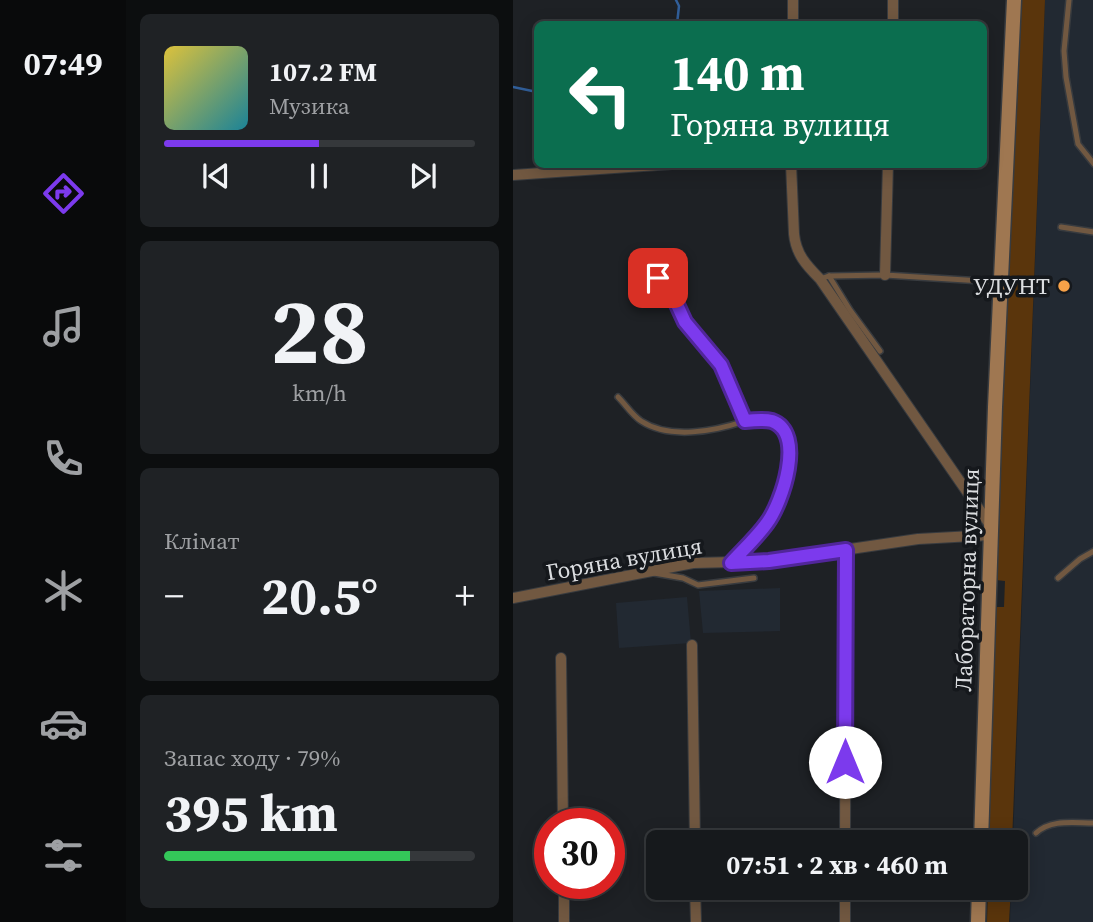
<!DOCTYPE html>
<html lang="uk">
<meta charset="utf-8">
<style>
body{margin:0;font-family:"Source Serif 4",serif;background:#1f2225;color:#f1f3f6;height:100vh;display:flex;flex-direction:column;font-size:26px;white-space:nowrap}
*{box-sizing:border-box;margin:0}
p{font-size:23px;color:#9ea0a3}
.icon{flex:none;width:38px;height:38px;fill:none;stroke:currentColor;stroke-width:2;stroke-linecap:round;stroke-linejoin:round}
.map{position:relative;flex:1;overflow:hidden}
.drawer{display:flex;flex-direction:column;gap:14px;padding:14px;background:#0c0e0f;width:387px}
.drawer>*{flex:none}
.hud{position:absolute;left:21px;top:21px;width:453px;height:147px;border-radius:10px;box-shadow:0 4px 18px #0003,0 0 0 2px #35383b;background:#0b6e4f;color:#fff;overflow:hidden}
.speed{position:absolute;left:21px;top:808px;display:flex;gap:14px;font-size:35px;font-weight:700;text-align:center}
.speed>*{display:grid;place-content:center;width:91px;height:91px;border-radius:50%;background:#16191c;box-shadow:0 4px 18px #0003,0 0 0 2px #35383b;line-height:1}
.speed .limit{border:10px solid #d22;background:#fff;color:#111}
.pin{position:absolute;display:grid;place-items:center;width:60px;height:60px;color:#fff;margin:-30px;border-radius:14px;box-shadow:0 4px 10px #0006}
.me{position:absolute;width:77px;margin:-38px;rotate:0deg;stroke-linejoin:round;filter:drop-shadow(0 0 5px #0008)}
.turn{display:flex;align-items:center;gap:24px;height:147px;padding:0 21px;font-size:32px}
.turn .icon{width:91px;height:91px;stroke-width:2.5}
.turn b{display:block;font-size:49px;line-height:60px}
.big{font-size:52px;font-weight:700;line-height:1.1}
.drawer .widget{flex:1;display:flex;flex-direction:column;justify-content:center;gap:10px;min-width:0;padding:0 24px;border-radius:10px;background:#1f2225}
.drawer .dial{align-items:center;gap:0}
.dial b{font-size:91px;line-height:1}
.song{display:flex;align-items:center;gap:21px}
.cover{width:84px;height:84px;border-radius:10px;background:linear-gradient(135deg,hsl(50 70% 55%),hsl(190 70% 35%))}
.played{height:7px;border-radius:4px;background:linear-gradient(90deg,#7c3aed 50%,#35383b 50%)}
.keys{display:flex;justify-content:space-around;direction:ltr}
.heat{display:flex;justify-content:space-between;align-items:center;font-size:38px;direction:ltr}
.charge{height:10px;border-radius:5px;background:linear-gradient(90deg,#34c759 79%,#35383b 0)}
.trip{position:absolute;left:133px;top:830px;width:382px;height:70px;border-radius:10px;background:#16191c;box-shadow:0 4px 18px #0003,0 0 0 2px #35383b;font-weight:700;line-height:70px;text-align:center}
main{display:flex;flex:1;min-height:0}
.tab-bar{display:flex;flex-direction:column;width:126px;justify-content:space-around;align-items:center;background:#090a0b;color:#9ea0a3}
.tab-bar .icon{width:49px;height:49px}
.tab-bar .current{color:#7c3aed}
.tab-bar b{font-size:32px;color:#f1f3f6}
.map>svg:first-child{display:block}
.built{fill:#222932}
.green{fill:#5a350c}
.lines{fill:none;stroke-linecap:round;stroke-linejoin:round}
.stream{stroke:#315f9a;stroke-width:2.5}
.lane-casing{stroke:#383b3f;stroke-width:8}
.street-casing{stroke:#383b3f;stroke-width:12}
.secondary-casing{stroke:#383b3f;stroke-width:17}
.lane{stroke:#715841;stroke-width:5}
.street{stroke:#715841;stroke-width:10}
.secondary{stroke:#9f7751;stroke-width:14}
.route-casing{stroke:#51269a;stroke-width:18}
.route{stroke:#7c3aed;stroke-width:12}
.poi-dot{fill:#f7a148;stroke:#15181c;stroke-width:2.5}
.labels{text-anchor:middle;stroke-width:7;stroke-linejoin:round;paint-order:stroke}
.poi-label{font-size:23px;fill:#dbdde0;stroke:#15181c;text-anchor:end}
.street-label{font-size:23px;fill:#dbdde0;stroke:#15181c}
</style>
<main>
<nav class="tab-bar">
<b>07:49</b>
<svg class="icon current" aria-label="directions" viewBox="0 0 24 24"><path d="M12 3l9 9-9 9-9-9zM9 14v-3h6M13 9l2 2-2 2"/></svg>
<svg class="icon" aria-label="music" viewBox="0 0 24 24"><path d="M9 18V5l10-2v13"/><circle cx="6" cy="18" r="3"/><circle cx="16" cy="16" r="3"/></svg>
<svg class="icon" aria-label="phone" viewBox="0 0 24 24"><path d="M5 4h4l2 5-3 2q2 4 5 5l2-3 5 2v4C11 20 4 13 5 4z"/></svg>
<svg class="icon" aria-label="climate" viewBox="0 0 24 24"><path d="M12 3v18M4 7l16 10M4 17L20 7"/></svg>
<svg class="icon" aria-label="car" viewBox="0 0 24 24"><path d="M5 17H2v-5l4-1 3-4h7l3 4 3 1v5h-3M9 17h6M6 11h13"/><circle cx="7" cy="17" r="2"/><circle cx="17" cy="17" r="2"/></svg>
<svg class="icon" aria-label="filters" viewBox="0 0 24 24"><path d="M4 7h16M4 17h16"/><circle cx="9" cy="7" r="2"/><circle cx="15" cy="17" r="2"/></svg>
</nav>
<section class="drawer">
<div class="widget">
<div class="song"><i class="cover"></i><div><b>107.2 FM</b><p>Музика</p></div></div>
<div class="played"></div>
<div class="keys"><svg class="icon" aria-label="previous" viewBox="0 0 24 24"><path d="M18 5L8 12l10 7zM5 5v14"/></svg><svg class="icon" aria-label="pause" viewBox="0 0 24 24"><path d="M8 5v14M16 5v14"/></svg><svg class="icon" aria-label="next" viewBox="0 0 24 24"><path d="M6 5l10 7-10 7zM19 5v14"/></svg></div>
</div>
<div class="widget dial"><b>28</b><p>km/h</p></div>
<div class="widget"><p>Клімат</p>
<div class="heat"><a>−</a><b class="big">20.5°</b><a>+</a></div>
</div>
<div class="widget"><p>Запас ходу · 79%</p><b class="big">395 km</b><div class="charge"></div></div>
</section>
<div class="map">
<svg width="581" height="922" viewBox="0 0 581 922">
<rect width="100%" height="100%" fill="#1e2125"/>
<g class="built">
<polygon points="532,0 580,0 580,922 497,922 498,887 502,887 502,842 500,842"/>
<polygon points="267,588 267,631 190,633 186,591"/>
<polygon points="174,597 178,643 106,648 103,603"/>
</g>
<g class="green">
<polygon points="506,0 532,0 499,842 476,842 482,607 491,607 492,581 483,580"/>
<polygon points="475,887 498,887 496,922 474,922"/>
</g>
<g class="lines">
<g class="stream">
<polyline points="163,0 166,6 164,24"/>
<polyline points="0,87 24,92"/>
</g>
<g class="lane-casing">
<g id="lane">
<polyline points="556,0 551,51 553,77 565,144 581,164"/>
<polyline points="548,227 581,232"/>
<polyline points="316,276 337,310 367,351"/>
<polyline points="307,279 316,276 372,275 485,282"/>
<path d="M 105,397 C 113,405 119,415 128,421 C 157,440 202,431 232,421"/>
<polyline points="141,573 170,578 185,585 241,578"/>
<polyline points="545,578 567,559 581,551"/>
<path d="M 523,833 C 538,819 560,823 581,823"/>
</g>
</g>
<g class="street-casing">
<g id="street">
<polyline points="280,24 280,0"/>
<polyline points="380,24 380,0"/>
<path d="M 278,164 L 281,234 C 283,254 293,265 307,279 L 477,525"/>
<polyline points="0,175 159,164"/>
<path d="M 130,269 L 150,280 L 155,285 L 172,322 L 208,365 L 232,421 C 243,420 256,418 265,424 C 290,442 269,501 255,522 C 245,537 231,550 218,563"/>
<polyline points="372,275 375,164"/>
<polyline points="0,598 180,563 256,561 405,539 478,535"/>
<polyline points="179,645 182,842"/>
<polyline points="48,658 50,824"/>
<polyline points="332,842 333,550"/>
<polyline points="51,884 51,922"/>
<polyline points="182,887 183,922"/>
<polyline points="332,922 332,887"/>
</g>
</g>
<g class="secondary-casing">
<g id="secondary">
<polyline points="468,842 482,407 501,0"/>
<polyline points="465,922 466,887"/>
</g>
</g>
<use href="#lane" class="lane"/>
<use href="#street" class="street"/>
<use href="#secondary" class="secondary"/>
</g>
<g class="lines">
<g class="route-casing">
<path id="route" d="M 145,278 L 155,285 L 172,322 L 208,365 L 232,421 C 241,420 251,419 259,421 C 293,433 269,503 254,523 C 244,537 230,550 218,563 L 256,561 L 333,550 L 332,762"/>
</g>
<use href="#route" class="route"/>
</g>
<circle class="poi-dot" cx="551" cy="286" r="7"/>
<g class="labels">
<g class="poi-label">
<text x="537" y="294">УДУНТ</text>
</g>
<g class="street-label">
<text transform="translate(111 559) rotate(-10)" y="8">Горяна вулиця</text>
<text transform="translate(454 580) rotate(-88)" y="8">Лабораторна вулиця</text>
</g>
</g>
</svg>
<div class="speed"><div class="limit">30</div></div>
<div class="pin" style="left:145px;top:278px;background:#d93025"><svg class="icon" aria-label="arrive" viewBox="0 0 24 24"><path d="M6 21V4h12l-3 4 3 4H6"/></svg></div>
<svg class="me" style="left:332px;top:762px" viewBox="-20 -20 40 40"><circle r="19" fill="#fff"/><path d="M0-13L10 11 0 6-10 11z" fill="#7c3aed"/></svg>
<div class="trip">07:51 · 2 хв · 460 m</div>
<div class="hud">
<div class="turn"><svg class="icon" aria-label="left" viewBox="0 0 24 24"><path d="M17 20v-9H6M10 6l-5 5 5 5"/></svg><div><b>140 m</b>Горяна вулиця</div></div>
</div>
</div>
</main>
